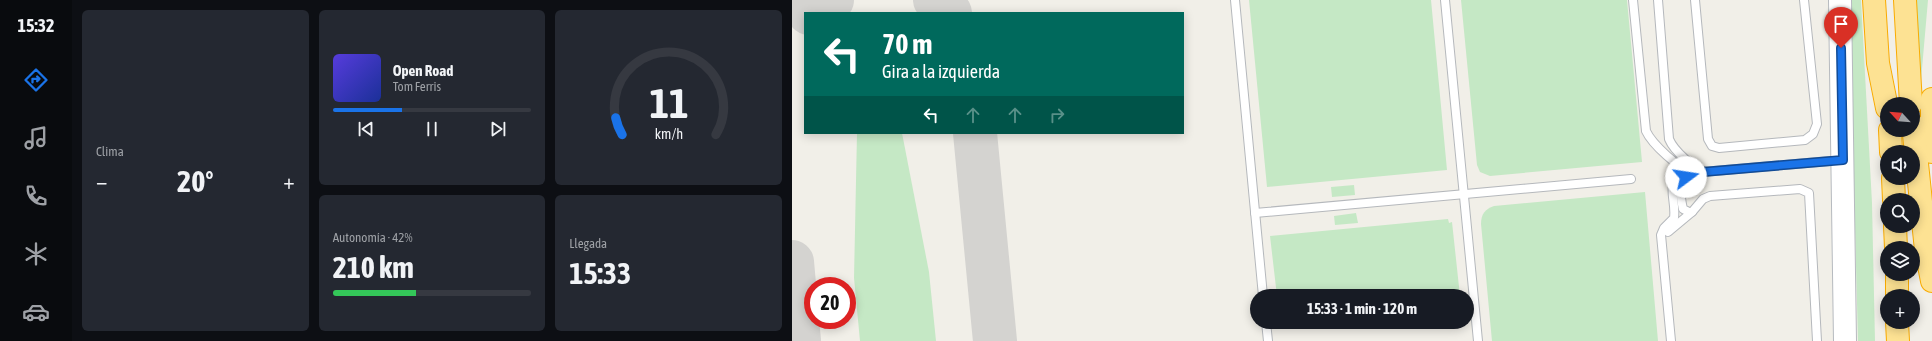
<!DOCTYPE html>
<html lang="es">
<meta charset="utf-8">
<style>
body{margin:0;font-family:"Asap Condensed",sans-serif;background:#242831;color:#f1f3f6;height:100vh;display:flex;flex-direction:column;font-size:15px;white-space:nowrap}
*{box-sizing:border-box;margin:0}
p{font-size:13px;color:#9ea1a6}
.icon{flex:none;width:22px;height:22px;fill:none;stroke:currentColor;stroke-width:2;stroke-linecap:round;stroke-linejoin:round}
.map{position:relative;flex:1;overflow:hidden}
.panel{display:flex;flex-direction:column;gap:10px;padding:10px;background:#0d0f14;width:720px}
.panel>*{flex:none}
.top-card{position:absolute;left:12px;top:12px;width:380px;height:122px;border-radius:0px;box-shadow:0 2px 10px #0003;background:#00695c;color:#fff;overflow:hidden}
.needle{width:26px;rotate:296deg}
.controls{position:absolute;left:1088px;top:97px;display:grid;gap:8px}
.controls a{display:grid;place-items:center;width:40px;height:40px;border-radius:50%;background:#171b24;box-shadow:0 2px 10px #0003;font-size:20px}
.speed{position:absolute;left:12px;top:277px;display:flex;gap:8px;font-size:20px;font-weight:700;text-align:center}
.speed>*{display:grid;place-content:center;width:52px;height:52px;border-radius:50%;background:#171b24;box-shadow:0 2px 10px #0003;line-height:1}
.speed .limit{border:6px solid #d22;background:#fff;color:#111}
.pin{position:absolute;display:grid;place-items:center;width:34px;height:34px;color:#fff;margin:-41px -17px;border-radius:50% 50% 50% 0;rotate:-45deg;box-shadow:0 0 4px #0007}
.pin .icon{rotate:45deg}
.me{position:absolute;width:44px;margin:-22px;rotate:76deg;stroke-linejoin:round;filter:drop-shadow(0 0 3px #0008)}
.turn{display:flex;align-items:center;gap:14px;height:84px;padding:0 12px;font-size:18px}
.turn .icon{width:52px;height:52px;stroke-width:2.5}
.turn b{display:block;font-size:28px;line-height:34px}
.lanes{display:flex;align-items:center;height:38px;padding:0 12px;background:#0003;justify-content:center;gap:20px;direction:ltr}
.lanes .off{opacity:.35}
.big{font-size:30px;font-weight:700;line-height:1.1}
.panel .widget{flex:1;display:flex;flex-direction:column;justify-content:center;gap:6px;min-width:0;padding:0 14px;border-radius:6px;background:#242831}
.panel .dial{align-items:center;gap:0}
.dial svg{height:104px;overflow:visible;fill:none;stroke:#363941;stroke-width:7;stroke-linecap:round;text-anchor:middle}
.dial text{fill:#f1f3f6;stroke:none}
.song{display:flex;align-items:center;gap:12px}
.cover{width:48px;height:48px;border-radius:6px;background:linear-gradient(135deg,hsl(250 70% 55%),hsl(230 70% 35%))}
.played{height:4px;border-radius:2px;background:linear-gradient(90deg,#1a73e8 35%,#363941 35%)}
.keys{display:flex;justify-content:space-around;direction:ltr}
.heat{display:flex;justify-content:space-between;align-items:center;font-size:22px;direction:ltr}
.charge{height:6px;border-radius:3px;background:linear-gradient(90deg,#34c759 42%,#363941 0)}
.panel .tiles{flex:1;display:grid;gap:10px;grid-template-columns:repeat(3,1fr)}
.widget:first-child{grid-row:span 2}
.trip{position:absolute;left:458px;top:289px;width:224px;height:40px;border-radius:20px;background:#171b24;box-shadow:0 2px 10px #0003;font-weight:700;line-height:40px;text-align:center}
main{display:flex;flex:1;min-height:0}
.tab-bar{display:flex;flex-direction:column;width:72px;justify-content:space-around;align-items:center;background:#090b0e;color:#9ea1a6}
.tab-bar .icon{width:28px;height:28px}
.tab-bar .active{color:#1a73e8}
.tab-bar b{font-size:18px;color:#f1f3f6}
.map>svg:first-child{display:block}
.green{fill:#c5e8c5}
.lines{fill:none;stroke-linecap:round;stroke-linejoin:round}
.taxiway{stroke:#d4d3d0;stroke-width:44}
.lane-casing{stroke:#b5b8bc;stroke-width:10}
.secondary-casing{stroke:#b6babf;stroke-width:24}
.highway-casing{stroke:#f9ab00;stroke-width:24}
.lane{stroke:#fff;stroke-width:8}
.secondary{stroke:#fff;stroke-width:22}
.highway{stroke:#fde293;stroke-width:22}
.route-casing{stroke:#114b97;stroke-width:10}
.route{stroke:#1a73e8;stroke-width:7}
</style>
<main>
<nav class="tab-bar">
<b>15:32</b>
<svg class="icon active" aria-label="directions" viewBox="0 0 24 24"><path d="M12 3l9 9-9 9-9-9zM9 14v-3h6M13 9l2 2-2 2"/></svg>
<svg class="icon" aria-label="music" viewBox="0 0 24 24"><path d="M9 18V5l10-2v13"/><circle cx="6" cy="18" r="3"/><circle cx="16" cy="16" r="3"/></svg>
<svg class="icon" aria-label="phone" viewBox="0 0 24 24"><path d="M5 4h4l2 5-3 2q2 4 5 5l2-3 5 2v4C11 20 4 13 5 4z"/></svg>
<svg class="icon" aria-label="climate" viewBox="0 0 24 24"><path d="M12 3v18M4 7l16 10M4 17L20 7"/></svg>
<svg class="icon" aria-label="car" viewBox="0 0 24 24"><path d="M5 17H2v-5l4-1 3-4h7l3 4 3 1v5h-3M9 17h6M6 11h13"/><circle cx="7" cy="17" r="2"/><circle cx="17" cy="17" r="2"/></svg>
</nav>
<section class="panel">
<div class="tiles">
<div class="widget"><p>Clima</p>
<div class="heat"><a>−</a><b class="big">20°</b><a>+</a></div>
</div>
<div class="widget">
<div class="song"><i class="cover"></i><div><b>Open Road</b><p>Tom Ferris</p></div></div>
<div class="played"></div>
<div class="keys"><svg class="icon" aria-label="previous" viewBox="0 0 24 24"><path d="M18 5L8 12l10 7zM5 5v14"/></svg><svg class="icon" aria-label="pause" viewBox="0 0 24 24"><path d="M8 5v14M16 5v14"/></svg><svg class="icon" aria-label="next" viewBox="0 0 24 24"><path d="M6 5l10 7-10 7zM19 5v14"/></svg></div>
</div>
<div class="widget dial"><svg viewBox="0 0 100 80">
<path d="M14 69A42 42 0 1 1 86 69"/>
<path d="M14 69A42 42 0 0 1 9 56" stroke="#1a73e8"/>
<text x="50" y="56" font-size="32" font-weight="700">11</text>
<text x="50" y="72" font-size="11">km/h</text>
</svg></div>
<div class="widget"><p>Autonomía · 42%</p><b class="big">210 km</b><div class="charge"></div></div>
<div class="widget"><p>Llegada</p><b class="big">15:33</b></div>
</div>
</section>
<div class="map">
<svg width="1140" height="341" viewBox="0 0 1140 341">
<rect width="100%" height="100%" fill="#f1efe8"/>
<g class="green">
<polygon points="457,0 639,0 655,170 475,187"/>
<polygon points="669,0 835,0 850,162 698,176 688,172 685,165"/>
<polygon points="1057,0 1069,0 1080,203 1083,341 1066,341"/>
<polygon points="1121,0 1136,0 1129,80 1127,80"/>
<polygon points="65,133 110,133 137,272 144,341 68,341 62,278"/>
<polygon points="562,185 563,195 540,197 539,187"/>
<path d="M 853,192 L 866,341 L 700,341 L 689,224 C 689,214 693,209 702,206 Z"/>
<polygon points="564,213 566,223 543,225 542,216"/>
<polygon points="656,219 657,223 660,222 668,296 485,296 478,236"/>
</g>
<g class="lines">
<g class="taxiway">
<polyline points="143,0 158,13"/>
<polyline points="17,13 40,0"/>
<polyline points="183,133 203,341"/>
<polyline points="0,262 7,341"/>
</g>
<g class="lane-casing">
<g id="lane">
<polyline points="443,0 471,296"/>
<polyline points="653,0 686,341"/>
<path d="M 841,0 L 854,131 C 860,144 887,169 901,173"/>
<path d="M 866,0 L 877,139 C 882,151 901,168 914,172"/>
<polyline points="903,0 916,139 920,146 927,148 1013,140 1021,134 1025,124 1012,0"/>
<path d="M 899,173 C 886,181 888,196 891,209 L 897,212 L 900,212 L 911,199 L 918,196 L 1008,189 L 1017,193 L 1025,341"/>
<polyline points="463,213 839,179"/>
<polyline points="876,232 900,212"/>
<polyline points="474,322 476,341"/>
<path d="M 879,341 L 869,235 L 872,228 L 882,218 C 885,198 869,176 899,173 L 1049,160"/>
</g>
</g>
<g class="secondary-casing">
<polyline id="secondary" points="1048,0 1053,341"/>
</g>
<g class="highway-casing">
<g id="highway">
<polyline points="1082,0 1086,63 1095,108"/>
<polyline points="1113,0 1119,104"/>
<polyline points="1140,99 1140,152"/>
<polyline points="1121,125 1134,250 1140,281"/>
<polyline points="1098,130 1099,152"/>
<polyline points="1101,178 1102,200"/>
<polyline points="1103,226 1104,248"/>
<polyline points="1105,274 1105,296"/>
<polyline points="1105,322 1106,341"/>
</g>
</g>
<use href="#lane" class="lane"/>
<use href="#secondary" class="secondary"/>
<use href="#highway" class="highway"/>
</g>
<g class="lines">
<g class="route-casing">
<polyline id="route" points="894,177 899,173 1051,160 1049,48"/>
</g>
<use href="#route" class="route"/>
</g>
</svg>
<div class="controls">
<a><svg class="needle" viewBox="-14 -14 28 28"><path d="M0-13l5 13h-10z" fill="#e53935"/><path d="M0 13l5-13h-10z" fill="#9ea1a6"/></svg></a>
<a><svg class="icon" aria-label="sound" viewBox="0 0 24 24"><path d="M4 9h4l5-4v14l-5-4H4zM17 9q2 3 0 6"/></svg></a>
<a><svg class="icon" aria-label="search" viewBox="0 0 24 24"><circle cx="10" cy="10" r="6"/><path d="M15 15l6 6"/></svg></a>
<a><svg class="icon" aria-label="layers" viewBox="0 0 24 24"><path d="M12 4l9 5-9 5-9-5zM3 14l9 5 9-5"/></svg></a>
<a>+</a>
</div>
<div class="speed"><div class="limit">20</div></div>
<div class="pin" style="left:1049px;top:48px;background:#d93025"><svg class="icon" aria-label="arrive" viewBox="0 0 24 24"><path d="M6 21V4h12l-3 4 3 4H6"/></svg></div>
<svg class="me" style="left:894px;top:177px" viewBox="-20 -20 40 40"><circle r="19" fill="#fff"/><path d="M0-13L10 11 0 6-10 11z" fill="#1a73e8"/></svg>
<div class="trip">15:33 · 1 min · 120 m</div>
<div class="top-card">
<div class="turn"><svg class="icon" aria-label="left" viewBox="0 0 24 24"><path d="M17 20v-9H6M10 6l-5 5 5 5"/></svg><div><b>70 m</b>Gira a la izquierda</div></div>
<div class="lanes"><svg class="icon" aria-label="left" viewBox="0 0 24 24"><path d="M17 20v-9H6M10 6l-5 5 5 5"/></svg><svg class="icon off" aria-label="ahead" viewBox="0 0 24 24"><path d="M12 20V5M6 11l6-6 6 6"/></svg><svg class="icon off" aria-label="ahead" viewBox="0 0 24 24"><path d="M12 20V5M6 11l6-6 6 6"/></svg><svg class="icon off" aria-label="right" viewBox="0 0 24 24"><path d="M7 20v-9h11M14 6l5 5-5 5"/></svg></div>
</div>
</div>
</main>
